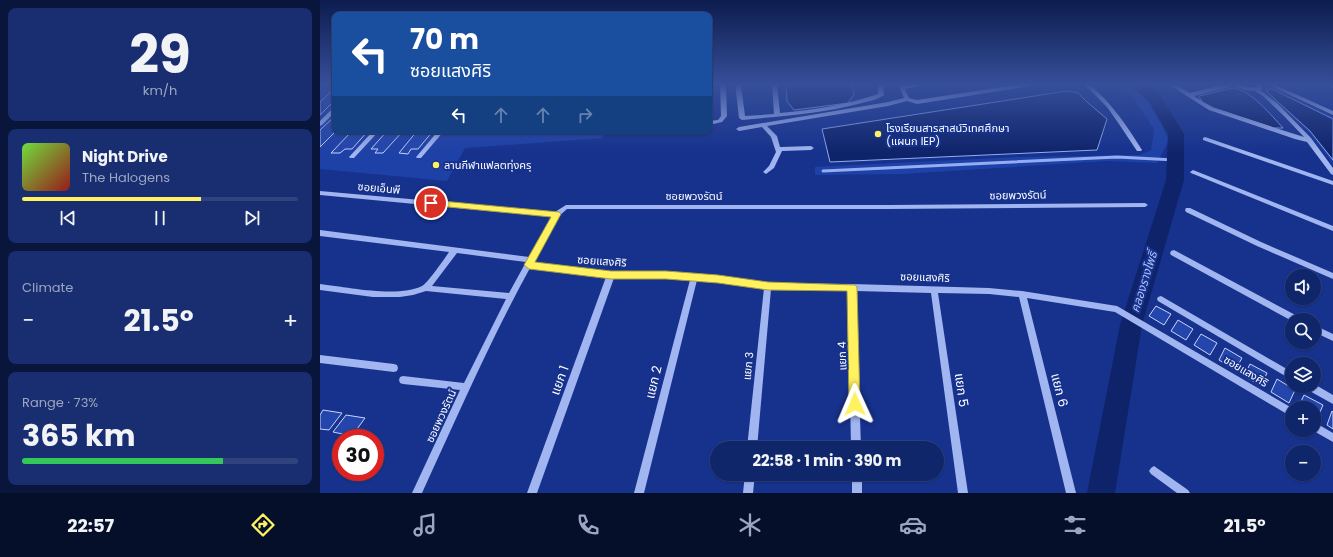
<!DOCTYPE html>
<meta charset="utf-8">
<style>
body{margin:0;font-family:Poppins,"Noto Sans Thai",sans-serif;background:#192e70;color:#f1f3f6;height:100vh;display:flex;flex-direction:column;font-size:15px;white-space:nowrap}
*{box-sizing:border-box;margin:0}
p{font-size:13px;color:#9ca5c1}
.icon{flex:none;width:22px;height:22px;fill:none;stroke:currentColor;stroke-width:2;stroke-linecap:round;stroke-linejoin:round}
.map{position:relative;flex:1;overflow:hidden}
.details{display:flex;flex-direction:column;gap:8px;padding:8px;background:#09153a;width:320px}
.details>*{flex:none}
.hud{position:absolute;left:12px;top:12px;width:380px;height:122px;border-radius:8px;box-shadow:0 1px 3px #0004,0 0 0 1px #30437e;background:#1a4fa0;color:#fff;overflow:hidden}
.tools{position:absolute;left:965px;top:269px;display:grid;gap:8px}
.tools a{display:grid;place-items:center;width:36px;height:36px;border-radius:50%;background:#10266a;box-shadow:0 1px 3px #0004,0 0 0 1px #30437e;font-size:20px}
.speed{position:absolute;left:12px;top:429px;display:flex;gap:8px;font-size:20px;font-weight:700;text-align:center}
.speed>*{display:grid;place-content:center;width:52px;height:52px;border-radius:50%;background:#10266a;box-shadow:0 1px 3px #0004,0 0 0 1px #30437e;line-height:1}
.speed .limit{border:6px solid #d22;background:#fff;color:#111}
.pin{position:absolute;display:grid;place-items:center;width:34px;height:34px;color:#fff;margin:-17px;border:2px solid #fff;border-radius:50%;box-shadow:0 1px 4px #0007}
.me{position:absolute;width:44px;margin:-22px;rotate:359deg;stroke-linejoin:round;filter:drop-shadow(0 0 3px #0008)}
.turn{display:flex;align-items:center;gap:14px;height:84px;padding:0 12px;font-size:18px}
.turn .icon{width:52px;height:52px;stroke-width:2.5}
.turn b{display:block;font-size:28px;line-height:34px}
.lanes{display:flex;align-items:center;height:38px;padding:0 12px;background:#0003;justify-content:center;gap:20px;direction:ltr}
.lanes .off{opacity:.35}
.big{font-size:30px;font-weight:700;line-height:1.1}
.details .tile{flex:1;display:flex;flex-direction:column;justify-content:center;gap:6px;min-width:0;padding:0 14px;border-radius:8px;background:#192e70}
.details .dial{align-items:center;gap:0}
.dial b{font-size:52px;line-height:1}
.song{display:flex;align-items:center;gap:12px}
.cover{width:48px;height:48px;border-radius:6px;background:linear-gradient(135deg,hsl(100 70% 55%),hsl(0 70% 35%))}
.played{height:4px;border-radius:2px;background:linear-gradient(90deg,#fff15f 65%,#30437e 65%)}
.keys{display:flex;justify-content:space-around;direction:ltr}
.heat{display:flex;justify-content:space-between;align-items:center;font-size:22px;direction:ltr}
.charge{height:6px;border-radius:3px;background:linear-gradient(90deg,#34c759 73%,#30437e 0)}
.trip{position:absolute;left:390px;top:441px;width:234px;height:40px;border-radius:20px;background:#10266a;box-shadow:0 1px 3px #0004,0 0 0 1px #30437e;font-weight:700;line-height:40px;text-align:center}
.menu{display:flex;height:64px;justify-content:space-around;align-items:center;background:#060f2a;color:#9ca5c1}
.menu .icon{width:28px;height:28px}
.menu .active{color:#fff15f}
.menu b{font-size:18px;color:#f1f3f6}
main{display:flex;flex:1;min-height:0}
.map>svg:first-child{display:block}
.green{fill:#1e41a7}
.water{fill:#0e236a;stroke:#93acf2}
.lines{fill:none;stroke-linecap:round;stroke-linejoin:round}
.stream{stroke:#93acf2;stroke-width:3}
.river{fill:#0e236a;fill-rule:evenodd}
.building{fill:#2446ac;stroke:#c7d4fb}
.minor{fill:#a1b5f0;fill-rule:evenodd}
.route{fill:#fff15f;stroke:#a69d3e}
.poi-dot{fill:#fff15f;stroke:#16328d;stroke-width:1.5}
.labels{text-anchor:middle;stroke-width:4;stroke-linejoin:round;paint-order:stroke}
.poi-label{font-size:11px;fill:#fff;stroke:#16328d;text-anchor:start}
.street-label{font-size:11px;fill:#fff;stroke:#16328d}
.water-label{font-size:12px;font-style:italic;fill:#adc0f7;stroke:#16328d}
.near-street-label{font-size:13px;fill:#fff;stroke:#16328d}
</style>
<main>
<section class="details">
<div class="tile dial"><b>29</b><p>km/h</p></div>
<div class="tile">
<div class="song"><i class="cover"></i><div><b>Night Drive</b><p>The Halogens</p></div></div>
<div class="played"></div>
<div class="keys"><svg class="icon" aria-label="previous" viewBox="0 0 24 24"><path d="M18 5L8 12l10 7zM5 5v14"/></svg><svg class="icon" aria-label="pause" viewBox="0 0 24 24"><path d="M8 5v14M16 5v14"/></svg><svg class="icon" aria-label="next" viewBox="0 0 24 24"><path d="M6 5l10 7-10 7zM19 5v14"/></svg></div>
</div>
<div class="tile"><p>Climate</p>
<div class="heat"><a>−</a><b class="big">21.5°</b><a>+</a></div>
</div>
<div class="tile"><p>Range · 73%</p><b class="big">365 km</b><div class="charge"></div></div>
</section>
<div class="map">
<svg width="1013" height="493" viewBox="0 0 1013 493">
<rect width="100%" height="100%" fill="#16328d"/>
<g class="green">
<polygon points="0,84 15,86 15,131 284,131 283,138 145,148 127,181 0,169"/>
<path d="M 799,84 C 803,84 808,83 812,84 C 824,90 843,127 849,140 L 837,163 L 786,161 L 583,174 L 495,175 L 495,167 L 698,157 L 820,155 L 831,150 L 834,129 L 814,99 Z"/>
<polygon points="948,85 1013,117 1013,164 989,132 942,90"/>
</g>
<g class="water">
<polygon points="466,84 532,84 534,95 528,103 474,110 467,101"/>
<path d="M 913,88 C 931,90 951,115 963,128 L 954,128 L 894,108 L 882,102 L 879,96 Z"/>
<polygon points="949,89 952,89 1013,119 1013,160 990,131 947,92"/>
<polygon points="747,91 758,93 767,102 787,119 777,150 510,162 502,129"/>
</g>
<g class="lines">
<polyline class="stream" points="503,171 797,157 855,160"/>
<polygon class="river" points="810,84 826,84 841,97 864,134 864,180 822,325 795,493 767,493 800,325 846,180 848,134 830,103"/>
</g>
<g class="building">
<polygon points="15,88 15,100 0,115 0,102"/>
<polygon points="15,116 16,131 0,147 0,130"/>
<polygon points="32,131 48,131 32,149 25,149 20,153 11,153"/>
<polygon points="67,131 83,131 63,153 55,153 58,149 51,149"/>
<polygon points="97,131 113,131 98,149 91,149 88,154 79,153"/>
<polygon points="836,306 851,314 844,325 829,316"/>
<polygon points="858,320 873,329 866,340 851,331"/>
<polygon points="881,334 897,343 890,355 874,345"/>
<polygon points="905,348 922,358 915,370 899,360"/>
<polygon points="930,364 947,373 941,386 924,376"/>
<polygon points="957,379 975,390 969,403 951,392"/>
<polygon points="984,395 1003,405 997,419 994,417 994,408 978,408"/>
<polygon points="3,410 22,413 9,430 0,429 0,415"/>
<polygon points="1012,411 1013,412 1013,429 1007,425"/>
<polygon points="26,415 45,418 32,436 13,432"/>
</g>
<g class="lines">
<g class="minor">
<polygon points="400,84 406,84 407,116 402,122 389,125 389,121 398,120 401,116"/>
<path d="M 415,84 L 421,84 L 425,116 L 454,114 L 452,84 L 457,84 L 460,113 C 493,110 526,105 558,94 L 558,84 L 563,84 L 564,95 C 557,100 546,102 538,104 C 500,114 461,116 422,120 L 419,118 Z"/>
<polygon points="578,84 582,84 584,86 595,84 604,84 604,85 585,89 589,98 597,100 701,84 713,84 710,86 597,104 587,101 568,106 447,126 457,136 460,147 491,146 494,148 491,150 462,151 454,168 446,174 443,172 449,166 456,152 451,137 442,127 419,131 416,129 419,127 568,102 584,98"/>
<path d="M 764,84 L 769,84 C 791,102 807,126 822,150 L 821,151 L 817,151 L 799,124 L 787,107 Z"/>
<path d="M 848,84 L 854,84 L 870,93 C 883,90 898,85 911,84 C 921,83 927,89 936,87 L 936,84 L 940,84 L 942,88 L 940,90 L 957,103 L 991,138 L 1013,168 L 1013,175 L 1011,174 L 987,142 L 975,139 L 889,110 ZM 914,86 L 925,90 L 935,91 L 943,96 L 964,116 L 984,137 L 893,108 L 874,96 Z"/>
<polygon points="946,84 953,84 1013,111 1013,115"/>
<polygon points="1005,84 1013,84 1013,88"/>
<polygon points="15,107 15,112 2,125 0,126 0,121 13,108"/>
<polygon points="53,131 59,131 34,158 30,158 29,157 30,156"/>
<polygon points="118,131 124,131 101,158 97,158 96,157 97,156"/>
<path d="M 296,131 L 310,131 C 307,134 299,134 296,131 Z"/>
<polygon points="885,137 1013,181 1013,185 883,140 883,138"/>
<polygon points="873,170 1013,226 1013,231 871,173 870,172"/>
<path d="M 0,191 L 235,212 L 246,205 L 567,205 L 825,203 L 828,205 L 825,207 L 567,209 L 247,209 L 238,217 L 213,263 L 291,272 L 346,272 L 398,276 L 448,283 L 532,284 L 669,288 L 702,291 L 797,306 L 972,408 L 972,417 L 795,312 L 707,298 L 756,493 L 746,493 L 699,297 L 669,294 L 618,293 L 648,493 L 638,493 L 611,293 L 536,291 L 541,448 L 531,448 L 528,291 L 451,289 L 437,448 L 427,448 L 444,288 L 398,282 L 377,280 L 324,493 L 314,493 L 370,280 L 346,278 L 294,278 L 217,493 L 207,493 L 286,277 L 210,268 C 170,341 137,417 102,493 L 92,493 L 140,390 L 83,384 L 80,383 L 79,380 L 80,377 L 83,376 L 144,383 L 186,299 L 106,291 L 93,295 L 80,297 L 53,297 L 0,290 L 0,284 C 26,287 78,298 102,286 C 107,284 125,258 129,252 L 0,236 L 0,230 L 209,257 L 232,217 L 0,195 ZM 137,253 L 206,262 L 189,293 L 112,286 Z"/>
<polygon points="866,208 870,208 941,242 1013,273 1013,279 937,246 866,212 865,210"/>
<polygon points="854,250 981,318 982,320 972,321 851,255 850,253 851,251"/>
<polygon points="841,296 972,372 972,380 838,301 837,299 838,297"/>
<polygon points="994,325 1013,334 1013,341 994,332"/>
<polygon points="0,355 74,364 77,365 78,368 77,371 74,372 0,363"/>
<polygon points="994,384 1013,395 1013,404 986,389 985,386 994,386"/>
<polygon points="994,422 1013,433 1013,442 992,430 994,430"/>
<polygon points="834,466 868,490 870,493 857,493 831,474 829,471 831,468"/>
<polygon points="425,474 435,474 433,493 423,493"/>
<rect x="532" y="474" width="10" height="19"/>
</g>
</g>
<linearGradient id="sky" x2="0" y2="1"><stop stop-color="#0c1c4e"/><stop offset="0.55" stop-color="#364f9a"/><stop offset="1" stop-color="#364f9a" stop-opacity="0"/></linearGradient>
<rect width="1013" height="153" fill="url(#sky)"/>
<polygon class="route" points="111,200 239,212 241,214 215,262 291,271 346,271 398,275 448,282 535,285 537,287 540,404 539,408 535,410 531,408 529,404 527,291 448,290 398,283 346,279 291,279 209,269 204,265 231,217 108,205 107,203"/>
<g class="poi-dot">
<circle cx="558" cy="134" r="4"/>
<circle cx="116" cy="165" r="4"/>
</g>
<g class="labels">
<g class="poi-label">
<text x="566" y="132">โรงเรียนสารสาสน์วิเทศศึกษา<tspan x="566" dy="13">(แผนก IEP)</tspan></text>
<text x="124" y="169">ลานกีฬาแฟลตทุ่งครุ</text>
</g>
<g class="street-label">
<text transform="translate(59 188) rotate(5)" y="4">ซอยเอ็นพี</text>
<text transform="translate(698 195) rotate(-1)" y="4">ซอยพวงรัตน์</text>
<text x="374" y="200">ซอยพวงรัตน์</text>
<text transform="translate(282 261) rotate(4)" y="4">ซอยแสงศิริ</text>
<text transform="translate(605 277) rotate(2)" y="4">ซอยแสงศิริ</text>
<text transform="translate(522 356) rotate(-92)" y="4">แยก 4</text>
<text transform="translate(428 366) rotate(-84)" y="4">แยก 3</text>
<text transform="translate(926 371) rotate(31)" y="4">ซอยแสงศิริ</text>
<text transform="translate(121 416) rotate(-65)" y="4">ซอยพวงรัตน์</text>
</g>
<g class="water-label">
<text transform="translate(824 282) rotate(-73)" y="4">คลองรางโพธิ์</text>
</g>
<g class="near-street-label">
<text transform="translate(239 380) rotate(-70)" y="5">แยก 1</text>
<text transform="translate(333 382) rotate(-76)" y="5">แยก 2</text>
<text transform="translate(642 390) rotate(82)" y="5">แยก 5</text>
<text transform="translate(740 390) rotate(76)" y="5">แยก 6</text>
</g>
</g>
</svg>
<div class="tools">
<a><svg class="icon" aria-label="sound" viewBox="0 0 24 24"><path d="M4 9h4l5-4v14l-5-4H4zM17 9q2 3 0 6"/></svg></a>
<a><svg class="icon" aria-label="search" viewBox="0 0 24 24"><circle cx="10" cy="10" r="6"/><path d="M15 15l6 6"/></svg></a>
<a><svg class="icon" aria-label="layers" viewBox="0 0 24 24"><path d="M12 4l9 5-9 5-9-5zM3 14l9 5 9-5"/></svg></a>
<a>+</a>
<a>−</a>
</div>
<div class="speed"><div class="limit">30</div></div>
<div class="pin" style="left:111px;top:203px;background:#d93025"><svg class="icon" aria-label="arrive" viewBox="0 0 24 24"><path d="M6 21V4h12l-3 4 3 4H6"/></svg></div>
<svg class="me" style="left:535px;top:404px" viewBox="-20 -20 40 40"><path d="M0-17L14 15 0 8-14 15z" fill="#fff15f" stroke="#fff" stroke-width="4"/></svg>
<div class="trip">22:58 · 1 min · 390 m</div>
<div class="hud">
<div class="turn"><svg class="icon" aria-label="left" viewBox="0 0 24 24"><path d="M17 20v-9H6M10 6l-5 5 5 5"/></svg><div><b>70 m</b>ซอยแสงศิริ</div></div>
<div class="lanes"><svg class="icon" aria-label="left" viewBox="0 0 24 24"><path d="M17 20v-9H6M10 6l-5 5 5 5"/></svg><svg class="icon off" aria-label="ahead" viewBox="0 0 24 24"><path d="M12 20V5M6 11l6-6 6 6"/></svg><svg class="icon off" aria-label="ahead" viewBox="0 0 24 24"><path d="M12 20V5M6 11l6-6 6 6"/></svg><svg class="icon off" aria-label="right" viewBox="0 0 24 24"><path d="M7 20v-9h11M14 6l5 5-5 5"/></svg></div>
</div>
</div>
</main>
<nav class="menu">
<b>22:57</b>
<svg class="icon active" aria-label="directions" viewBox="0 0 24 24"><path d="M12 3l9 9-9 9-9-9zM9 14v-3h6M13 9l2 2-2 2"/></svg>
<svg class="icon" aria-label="music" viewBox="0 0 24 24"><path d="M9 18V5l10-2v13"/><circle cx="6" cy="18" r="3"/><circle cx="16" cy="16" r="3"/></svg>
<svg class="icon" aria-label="phone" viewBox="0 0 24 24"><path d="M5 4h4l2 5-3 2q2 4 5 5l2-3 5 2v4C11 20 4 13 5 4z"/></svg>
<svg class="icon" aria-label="climate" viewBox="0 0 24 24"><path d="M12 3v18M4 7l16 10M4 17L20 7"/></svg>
<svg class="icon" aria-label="car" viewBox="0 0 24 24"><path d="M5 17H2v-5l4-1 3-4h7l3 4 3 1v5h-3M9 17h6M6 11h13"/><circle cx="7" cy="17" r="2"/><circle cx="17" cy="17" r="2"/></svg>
<svg class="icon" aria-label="filters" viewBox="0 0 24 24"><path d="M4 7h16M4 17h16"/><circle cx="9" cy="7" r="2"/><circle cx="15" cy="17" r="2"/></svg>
<b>21.5°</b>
</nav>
